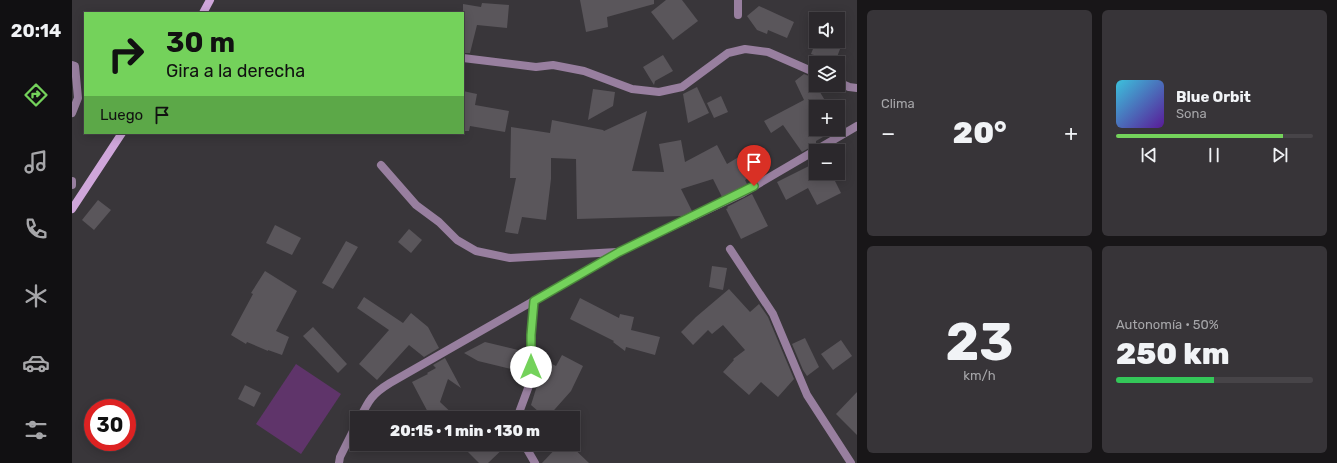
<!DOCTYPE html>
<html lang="es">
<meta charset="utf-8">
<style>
body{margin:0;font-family:Rubik,sans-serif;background:#373438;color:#f1f3f6;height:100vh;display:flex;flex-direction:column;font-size:15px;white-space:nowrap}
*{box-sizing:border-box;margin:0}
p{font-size:13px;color:#a6a6a9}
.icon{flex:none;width:22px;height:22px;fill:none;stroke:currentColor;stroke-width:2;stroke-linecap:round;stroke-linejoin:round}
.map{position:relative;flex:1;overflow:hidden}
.drawer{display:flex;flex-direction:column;gap:10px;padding:10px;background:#181618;width:480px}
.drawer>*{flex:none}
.hud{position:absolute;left:12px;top:12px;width:380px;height:122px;border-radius:0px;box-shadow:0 2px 10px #0003,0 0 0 1px #474448;background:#74d25b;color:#111;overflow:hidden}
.fabs{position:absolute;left:737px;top:12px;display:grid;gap:8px}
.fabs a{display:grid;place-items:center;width:36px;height:36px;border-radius:0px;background:#2b282c;box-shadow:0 2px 10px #0003,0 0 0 1px #474448;font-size:20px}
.speed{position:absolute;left:12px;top:399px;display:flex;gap:8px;font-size:20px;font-weight:700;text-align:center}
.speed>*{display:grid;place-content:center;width:52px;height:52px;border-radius:50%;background:#2b282c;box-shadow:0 2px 10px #0003,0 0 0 1px #474448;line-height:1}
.speed .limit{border:6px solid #d22;background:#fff;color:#111}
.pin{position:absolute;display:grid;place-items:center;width:34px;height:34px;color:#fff;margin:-41px -17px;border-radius:50% 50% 50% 0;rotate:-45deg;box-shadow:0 0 4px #0007}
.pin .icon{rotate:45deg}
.me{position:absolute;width:44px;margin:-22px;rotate:0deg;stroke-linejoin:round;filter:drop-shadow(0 0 3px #0008)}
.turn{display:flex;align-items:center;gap:14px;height:84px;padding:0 16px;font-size:18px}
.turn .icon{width:52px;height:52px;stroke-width:2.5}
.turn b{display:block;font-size:28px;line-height:34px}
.then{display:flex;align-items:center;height:38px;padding:0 16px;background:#0003;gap:8px;font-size:15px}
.big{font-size:30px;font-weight:800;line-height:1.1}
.drawer .card{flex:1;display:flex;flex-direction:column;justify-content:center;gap:6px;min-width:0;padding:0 14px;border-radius:6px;background:#373438}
.drawer .dial{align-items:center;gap:0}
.dial b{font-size:52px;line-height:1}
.song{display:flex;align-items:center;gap:12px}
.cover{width:48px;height:48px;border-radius:6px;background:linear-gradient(135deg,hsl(190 70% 55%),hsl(270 70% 35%))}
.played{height:4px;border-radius:2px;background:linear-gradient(90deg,#74d25b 85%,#474448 85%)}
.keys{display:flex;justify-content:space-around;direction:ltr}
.heat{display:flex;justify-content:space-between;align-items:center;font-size:22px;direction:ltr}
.charge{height:6px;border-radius:3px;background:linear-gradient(90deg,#34c759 50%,#474448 0)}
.drawer .tiles{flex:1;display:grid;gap:10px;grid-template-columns:repeat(2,1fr)}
.trip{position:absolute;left:278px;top:411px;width:230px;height:40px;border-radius:0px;background:#2b282c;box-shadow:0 2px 10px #0003,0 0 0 1px #474448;font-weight:800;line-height:40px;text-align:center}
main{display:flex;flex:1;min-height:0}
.tab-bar{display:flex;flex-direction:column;width:72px;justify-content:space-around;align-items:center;background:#111012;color:#a6a6a9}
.tab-bar .icon{width:28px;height:28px}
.tab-bar .on{color:#74d25b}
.tab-bar b{font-size:18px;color:#f1f3f6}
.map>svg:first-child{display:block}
.green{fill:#5f346a}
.building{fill:#5a565b}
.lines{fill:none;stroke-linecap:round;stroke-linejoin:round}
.service{stroke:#987f9f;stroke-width:8}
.minor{stroke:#987f9f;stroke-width:8}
.secondary{stroke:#cfa6da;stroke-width:8}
.route-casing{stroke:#4b883b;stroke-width:10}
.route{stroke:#74d25b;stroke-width:7}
</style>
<main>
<nav class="tab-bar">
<b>20:14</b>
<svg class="icon on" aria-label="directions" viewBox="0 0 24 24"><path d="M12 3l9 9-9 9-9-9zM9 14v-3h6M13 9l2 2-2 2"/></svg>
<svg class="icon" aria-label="music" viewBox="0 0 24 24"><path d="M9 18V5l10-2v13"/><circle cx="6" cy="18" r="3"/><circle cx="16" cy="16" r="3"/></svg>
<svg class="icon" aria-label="phone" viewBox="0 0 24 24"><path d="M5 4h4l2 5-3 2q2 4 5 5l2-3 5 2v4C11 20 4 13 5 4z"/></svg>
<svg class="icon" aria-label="climate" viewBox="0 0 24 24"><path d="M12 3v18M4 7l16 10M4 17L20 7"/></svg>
<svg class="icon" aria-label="car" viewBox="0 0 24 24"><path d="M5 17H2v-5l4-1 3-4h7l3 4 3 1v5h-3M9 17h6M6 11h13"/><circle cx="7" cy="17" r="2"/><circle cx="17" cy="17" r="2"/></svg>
<svg class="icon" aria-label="filters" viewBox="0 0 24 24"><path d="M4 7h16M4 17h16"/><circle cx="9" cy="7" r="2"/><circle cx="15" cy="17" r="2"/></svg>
</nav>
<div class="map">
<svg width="785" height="463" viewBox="0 0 785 463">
<rect width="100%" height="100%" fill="#39363a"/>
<polygon class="green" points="224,364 269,394 229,454 184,424"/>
<g class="building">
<polygon points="508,0 582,0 582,4 535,17 536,27 514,32"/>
<polygon points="594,0 610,0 626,21 601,40 579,12"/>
<polygon points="410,3 437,5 435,28 405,25 398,53 391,53 391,4 409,7"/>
<polygon points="687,6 722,22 715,38 696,30 695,34 685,30 675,16"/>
<polygon points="744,41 761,41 770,44 763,62 739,54"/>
<polygon points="591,55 601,71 583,81 582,85 571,67"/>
<polygon points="732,74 737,76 743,84 757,107 744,107 744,129 765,129 744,141 744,144 730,152 711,125 699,133 692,121 732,100 723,81"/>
<polygon points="625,87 637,113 616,123 611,94"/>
<polygon points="521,89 543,92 541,106 516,120"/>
<polygon points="391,91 405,94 403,105 437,111 433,132 398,126 397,131 391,131"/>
<polygon points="649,96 656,112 642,118 635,103"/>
<polygon points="575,111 560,171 592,172 587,144 609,140 613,162 645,145 655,164 680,149 692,169 673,180 675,184 650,197 641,179 609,189 620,211 610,216 505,219 504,159 479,158 479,179 474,220 450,217 446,234 433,232 444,178 438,178 439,127 478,133 480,120 531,130 532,131"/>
<polygon points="744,156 744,173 759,173 769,193 745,205 736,188 714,200 705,182 739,165 736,161"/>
<polygon points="680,194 696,226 669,239 654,209 656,208 655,207"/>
<polygon points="26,200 39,210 22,230 10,220"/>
<polygon points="203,225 229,238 220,255 194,243"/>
<polygon points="337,229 350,240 339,253 326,242"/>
<polygon points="274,241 286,247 261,289 250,283"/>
<polygon points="640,266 655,268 651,290 637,287"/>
<polygon points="193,271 225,291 204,331 217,337 210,355 196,350 196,351 175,342 174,344 159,335 181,294 179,293"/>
<polygon points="657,289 678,312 687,304 696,317 722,379 706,397 689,382 677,395 651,372 662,360 661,359 673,350 651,325 640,334 636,330 621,345 609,332 624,317"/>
<polygon points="292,297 331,323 339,313 356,327 367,348 352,357 337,345 305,380 287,364 317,330 285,308"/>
<polygon points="508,298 547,318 548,314 562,317 559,330 588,337 583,355 554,347 553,351 541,342 542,341 498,319"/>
<polygon points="241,327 275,364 266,373 231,336"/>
<polygon points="733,338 747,367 735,376 731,370 720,344"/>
<polygon points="769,340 780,356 761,370 749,354"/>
<polygon points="413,342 450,351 451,372 406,361 392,353"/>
<polygon points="490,355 511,366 499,391 475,418 474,418 459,405 468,376 467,376 474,361 484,366"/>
<polygon points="373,358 389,388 376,379 368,402 385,418 359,418 340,382 356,374 355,373 364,368 361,365"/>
<polygon points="173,385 189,393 182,407 166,399"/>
<polygon points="785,392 785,435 764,414"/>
<polygon points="388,444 436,444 416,463 407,463"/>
<polygon points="488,444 497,444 517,463 470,463"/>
</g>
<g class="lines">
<g class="service">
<polyline points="391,58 464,67 481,65 512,71 560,89 587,92 610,87 656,53 673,49 696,52 744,73"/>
<polyline points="766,82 777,87 785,88"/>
</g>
<g class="minor">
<polyline points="666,15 666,0"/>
<polyline points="0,65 3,66 6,98 0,113"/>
<polyline points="309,165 344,205 367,222 385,240 404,251 438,258 545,252"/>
<polyline points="0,181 0,185"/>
<polyline points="658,249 701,314 735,395 779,463"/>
<path d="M 288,418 C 297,400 300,394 318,383 L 547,252 L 669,194 L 785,126"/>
<polyline points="445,418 458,383 459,367 459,335 462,301"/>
<polyline points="452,444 463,463"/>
<polyline points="267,463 268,457 285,423"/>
</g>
<g class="secondary">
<polyline points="131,13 138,0"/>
<polyline points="0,209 50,133"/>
</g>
</g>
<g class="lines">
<g class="route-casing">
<polyline id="route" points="459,367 459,335 462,301 547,252 682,186"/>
</g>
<use href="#route" class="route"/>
</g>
</svg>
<div class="fabs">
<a><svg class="icon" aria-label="sound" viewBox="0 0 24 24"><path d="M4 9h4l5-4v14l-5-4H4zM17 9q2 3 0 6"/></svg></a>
<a><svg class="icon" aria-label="layers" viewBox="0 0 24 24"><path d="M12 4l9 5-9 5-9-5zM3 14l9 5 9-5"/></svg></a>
<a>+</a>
<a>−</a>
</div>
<div class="speed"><div class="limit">30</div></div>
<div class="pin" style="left:682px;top:186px;background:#d93025"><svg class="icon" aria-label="arrive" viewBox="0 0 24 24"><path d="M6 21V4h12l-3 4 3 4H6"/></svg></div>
<svg class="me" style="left:459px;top:367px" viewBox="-20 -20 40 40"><circle r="19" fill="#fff"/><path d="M0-13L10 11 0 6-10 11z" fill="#74d25b"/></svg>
<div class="trip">20:15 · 1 min · 130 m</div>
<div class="hud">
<div class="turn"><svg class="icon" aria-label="right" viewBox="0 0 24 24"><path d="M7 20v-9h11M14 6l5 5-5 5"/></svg><div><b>30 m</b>Gira a la derecha</div></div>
<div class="then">Luego<svg class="icon" aria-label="arrive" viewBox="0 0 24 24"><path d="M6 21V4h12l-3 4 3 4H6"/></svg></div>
</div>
</div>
<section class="drawer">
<div class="tiles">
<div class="card"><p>Clima</p>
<div class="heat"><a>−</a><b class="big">20°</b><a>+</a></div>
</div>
<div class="card">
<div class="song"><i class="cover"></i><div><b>Blue Orbit</b><p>Sona</p></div></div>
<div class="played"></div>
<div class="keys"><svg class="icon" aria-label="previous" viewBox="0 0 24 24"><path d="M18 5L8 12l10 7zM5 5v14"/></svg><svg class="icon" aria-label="pause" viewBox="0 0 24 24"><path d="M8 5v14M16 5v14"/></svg><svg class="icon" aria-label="next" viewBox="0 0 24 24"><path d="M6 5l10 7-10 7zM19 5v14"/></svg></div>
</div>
<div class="card dial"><b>23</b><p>km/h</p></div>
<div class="card"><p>Autonomía · 50%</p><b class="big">250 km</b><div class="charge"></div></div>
</div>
</section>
</main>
